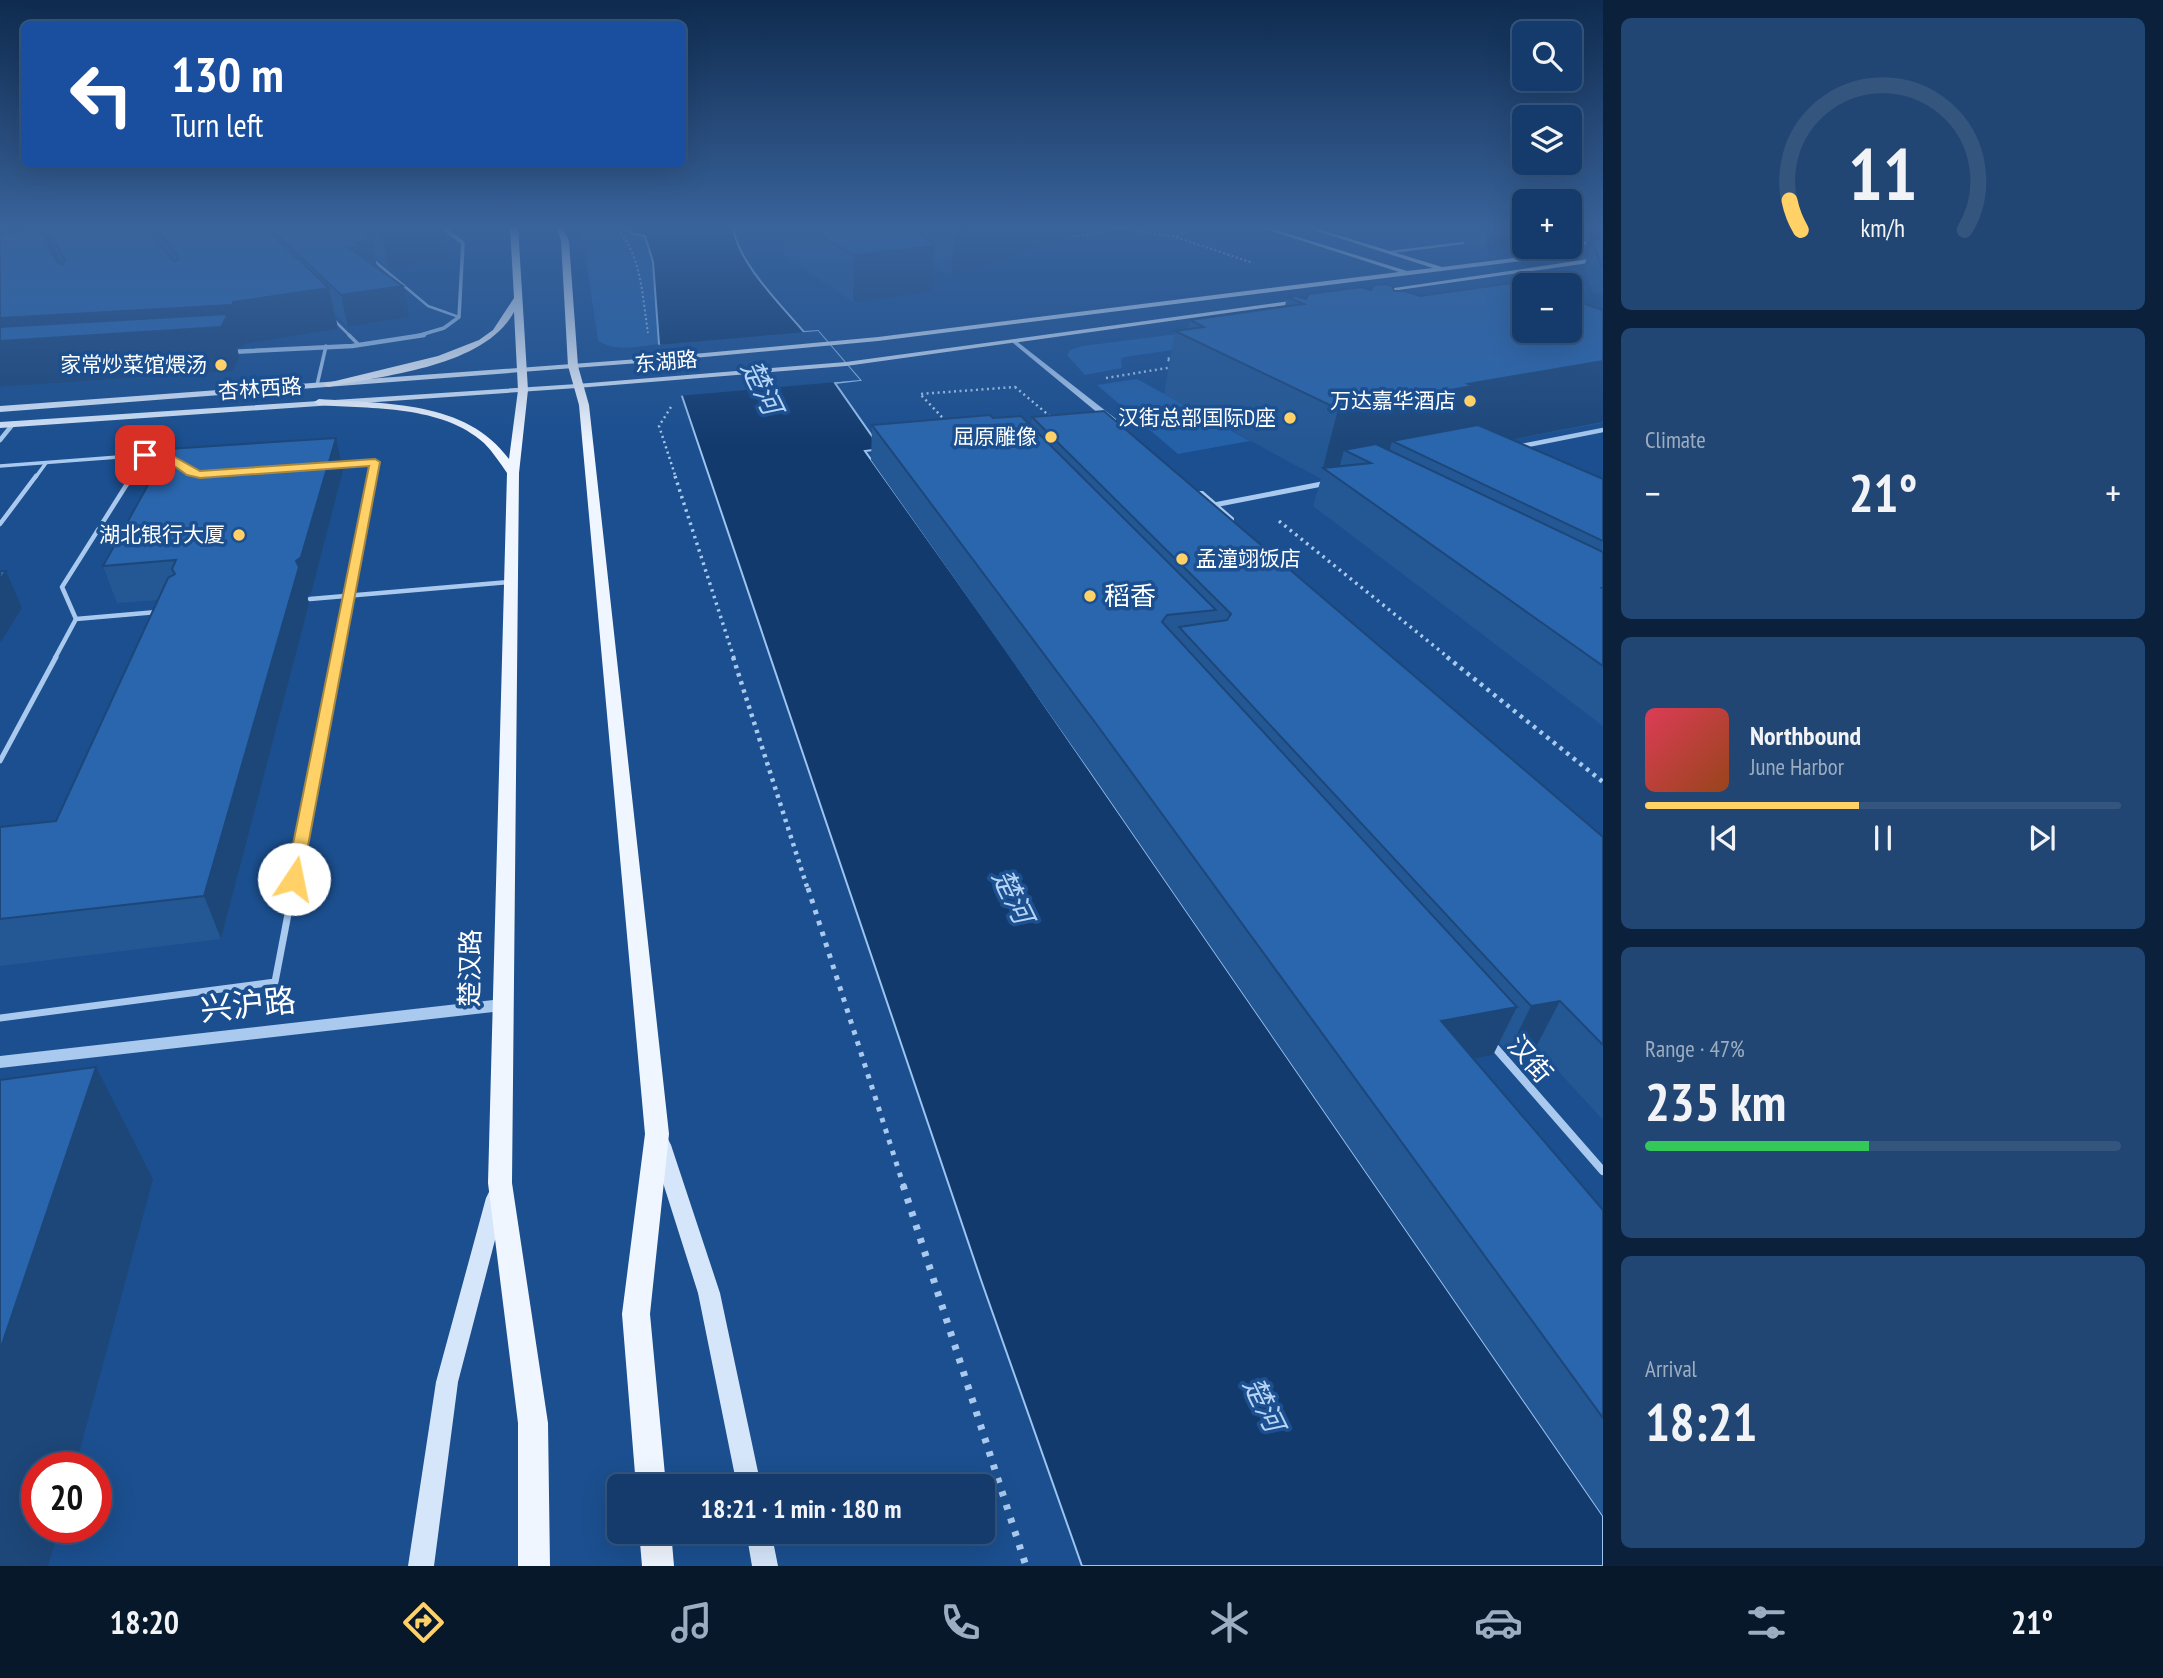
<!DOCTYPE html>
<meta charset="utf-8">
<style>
body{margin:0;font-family:"PT Sans Narrow","Noto Sans SC",sans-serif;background:#214673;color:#f1f3f6;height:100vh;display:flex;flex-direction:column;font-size:26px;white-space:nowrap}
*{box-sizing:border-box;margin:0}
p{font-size:23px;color:#9dadc1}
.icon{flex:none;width:38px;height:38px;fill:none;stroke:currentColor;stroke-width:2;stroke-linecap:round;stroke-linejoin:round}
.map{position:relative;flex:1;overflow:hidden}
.panel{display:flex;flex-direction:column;gap:18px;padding:18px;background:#0b203b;width:560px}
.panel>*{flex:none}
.top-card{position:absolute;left:21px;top:21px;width:665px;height:147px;border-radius:10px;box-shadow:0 7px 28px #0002,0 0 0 2px #33557e;background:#1a4fa0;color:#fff;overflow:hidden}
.fabs{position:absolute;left:1512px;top:21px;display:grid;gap:14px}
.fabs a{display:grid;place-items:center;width:70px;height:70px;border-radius:10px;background:#143b6b;box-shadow:0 7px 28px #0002,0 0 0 2px #33557e;font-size:35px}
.speed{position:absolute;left:21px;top:1452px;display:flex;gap:14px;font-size:35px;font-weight:700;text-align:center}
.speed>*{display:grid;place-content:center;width:91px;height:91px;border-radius:50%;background:#143b6b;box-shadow:0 7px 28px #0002,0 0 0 2px #33557e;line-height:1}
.speed .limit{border:10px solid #d22;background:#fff;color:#111}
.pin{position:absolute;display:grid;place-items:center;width:60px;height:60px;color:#fff;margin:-30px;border-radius:14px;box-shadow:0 4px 10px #0006}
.me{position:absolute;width:77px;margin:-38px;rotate:11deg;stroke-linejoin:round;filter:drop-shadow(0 0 5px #0008)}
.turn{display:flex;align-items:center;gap:24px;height:147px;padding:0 35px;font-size:32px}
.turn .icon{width:91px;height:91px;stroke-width:2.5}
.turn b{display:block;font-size:49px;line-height:60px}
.big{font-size:52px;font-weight:600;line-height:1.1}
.panel .card{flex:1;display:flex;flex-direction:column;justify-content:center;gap:10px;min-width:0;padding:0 24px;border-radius:10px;background:#214673}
.panel .dial{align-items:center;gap:0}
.dial svg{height:182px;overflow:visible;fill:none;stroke:#33557e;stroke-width:7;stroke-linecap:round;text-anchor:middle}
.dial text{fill:#f1f3f6;stroke:none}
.song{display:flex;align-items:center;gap:21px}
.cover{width:84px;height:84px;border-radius:10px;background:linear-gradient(135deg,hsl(350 70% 55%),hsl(20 70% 35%))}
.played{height:7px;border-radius:4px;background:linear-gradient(90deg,#ffd166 45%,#33557e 45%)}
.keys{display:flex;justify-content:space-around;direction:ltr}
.heat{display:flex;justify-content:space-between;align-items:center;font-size:38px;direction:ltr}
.charge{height:10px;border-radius:5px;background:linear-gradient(90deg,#34c759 47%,#33557e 0)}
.trip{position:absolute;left:607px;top:1474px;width:388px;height:70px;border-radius:10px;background:#143b6b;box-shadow:0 7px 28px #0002,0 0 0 2px #33557e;font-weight:600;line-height:70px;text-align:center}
.dock{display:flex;height:112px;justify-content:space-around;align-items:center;background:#08182b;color:#9dadc1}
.dock .icon{width:49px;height:49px}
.dock .on{color:#ffd166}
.dock b{font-size:32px;color:#f1f3f6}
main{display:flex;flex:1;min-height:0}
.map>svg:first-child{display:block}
.green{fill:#2461a8}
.water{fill:#123a6d;stroke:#9cc4f0;stroke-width:2}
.pier{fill:#1b4f8f}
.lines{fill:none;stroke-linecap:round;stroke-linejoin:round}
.path-far5{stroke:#a9c9ee;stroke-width:2;stroke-dasharray:2 2.5;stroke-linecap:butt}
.path-far4{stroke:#a9c9ee;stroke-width:2.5;stroke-dasharray:2 3.5;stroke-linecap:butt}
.path-far3{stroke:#a9c9ee;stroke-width:3.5;stroke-dasharray:2.5 4.5;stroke-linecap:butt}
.path-far2{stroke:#a9c9ee;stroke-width:4.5;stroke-dasharray:3.5 5;stroke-linecap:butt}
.path-far1{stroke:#a9c9ee;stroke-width:5;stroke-dasharray:4.5 7;stroke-linecap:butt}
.path{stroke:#a9c9ee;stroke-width:7;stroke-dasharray:5 9;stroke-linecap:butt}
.service-far4{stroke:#a9c9ee;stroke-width:2.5}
.service-far3{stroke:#a9c9ee;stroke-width:3.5}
.service-far2{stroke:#a9c9ee;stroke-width:4.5}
.service-far1{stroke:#a9c9ee;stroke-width:5}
.service{stroke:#a9c9ee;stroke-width:7}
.pedestrian{stroke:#a9c9ee;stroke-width:8}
.minor-far2{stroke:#a9c9ee;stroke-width:3.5}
.minor-far1{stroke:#a9c9ee;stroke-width:4.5}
.minor{stroke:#a9c9ee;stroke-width:5}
.tertiary{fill:#a9c9ee;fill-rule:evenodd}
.secondary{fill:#d6e6fa;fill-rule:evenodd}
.primary{fill:#f0f6ff;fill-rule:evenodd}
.wall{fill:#245895}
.shaded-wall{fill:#1d4779}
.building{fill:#2a66ad;stroke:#1d4779;stroke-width:2}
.route{fill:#ffd166;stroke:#a68842;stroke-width:2}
.poi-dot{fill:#ffd166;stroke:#1b4f8f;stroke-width:2.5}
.labels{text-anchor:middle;stroke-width:7;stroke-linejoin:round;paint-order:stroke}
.far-street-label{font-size:21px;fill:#fff;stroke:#1b4f8f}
.far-poi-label{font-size:21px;fill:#fff;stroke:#1b4f8f;text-anchor:end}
.poi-label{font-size:26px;fill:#fff;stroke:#1b4f8f;text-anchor:start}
.street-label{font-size:26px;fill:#fff;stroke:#1b4f8f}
.water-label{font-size:28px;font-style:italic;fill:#b5d3f5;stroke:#1b4f8f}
.near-street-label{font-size:32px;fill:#fff;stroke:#1b4f8f}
</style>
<main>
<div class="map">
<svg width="1603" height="1566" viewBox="0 0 1603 1566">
<rect width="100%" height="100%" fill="#1b4f8f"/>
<g class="green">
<path d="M 575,226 L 624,226 L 633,234 L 644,235 L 653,262 L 659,344 C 640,346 613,353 598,340 L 583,240 Z"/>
<polygon points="1200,331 1187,348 1124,357 1121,359 1122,368 1085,375 1067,355 1070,350 1083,346"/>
<polygon points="1137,379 1250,441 1178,454 1097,385"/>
</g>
<path class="water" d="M 624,226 L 733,226 C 736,261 782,306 804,332 L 818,331 L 860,380 L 835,383 L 881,449 L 865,451 L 1008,652 L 1603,1516 L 1603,1566 L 1082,1566 L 981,1280 L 682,396 L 659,344 L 653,262 L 645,236 L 633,234 Z"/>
<polygon class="pier" points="818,331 860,380 678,396 656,345"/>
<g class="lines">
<g class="path-far5">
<path d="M 615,226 C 642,255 642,295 648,333"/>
<polyline points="1105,226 1176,237 1253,263"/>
<polyline points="1177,236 1198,226"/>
<polyline points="1064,237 1100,233 1117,226"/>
</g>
<g class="path-far4">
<polyline points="1175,357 1166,359 1175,363"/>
<polyline points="1106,378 1173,367"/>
<polygon points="1015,387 1063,427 961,437 920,394"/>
<polyline points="671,407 659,426 676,478"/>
</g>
<g class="path-far3">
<polyline points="675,476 734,658"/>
<polyline points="1279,521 1449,658"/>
</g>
<g class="path-far2">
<polyline points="733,657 808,890"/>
<polyline points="1447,657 1603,782"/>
</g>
<polyline class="path-far1" points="808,888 904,1187"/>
<polyline class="path" points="903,1185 1026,1566"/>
<g class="service-far4">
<polyline points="1570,238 1603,249"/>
<polyline points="1391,252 1463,243"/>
<polyline points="372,259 428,306 459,317"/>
<polyline points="333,319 350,336"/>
</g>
<g class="service-far3">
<polyline points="349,335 358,344"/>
<polyline points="317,385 326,346"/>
<polyline points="145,455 169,458"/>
<polyline points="338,465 375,462 372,478"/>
<polyline points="0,466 145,455 131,478"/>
<polyline points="35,478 46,463"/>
</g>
<g class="service-far2">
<polyline points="0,524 36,476"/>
<polyline points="310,599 509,582"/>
<polyline points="76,619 62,587 132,476"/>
<polyline points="55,658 76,619 157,612"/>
<polyline points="337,658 372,476"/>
</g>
<g class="service-far1">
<polyline points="0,761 56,657"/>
<polyline points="293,890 338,657"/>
</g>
<polyline class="service" points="0,1018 275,982 293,888"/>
<polyline class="pedestrian" points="1492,1044 1603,1171"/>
<polyline class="minor-far2" points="417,336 444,328 459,317 463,243 441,226"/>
<g class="minor-far1">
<polyline points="231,352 352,346 424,335"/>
<polyline points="0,440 13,424"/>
<polyline points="1517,447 1603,430"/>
</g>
<polyline class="minor" points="1214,505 1327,483"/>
<g class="tertiary">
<polygon points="1015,340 1116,419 1116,423 1110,423 1013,343 1013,341"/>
<polygon points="1197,491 1203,491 1234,518 1234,522 1228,522 1197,495"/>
<polygon points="502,999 507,1001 510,1005 507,1009 502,1011 0,1068 0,1056"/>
</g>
<g class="secondary">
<polygon points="1256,226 1263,226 1407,271 1433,268 1301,226 1308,226 1442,267 1603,247 1603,251 878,341 639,363 0,412 0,406 639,359 878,337 1399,272"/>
<polygon points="1603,257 1603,261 1377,293 1374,291"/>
<polygon points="1305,299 1307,302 846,366 577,388 0,428 0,422 577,384 846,362"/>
<polygon points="661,1137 668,1139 671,1145 720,1293 761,1486 737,1486 698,1293 651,1145 654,1139"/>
<polygon points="496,1189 503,1192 506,1198 458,1382 434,1566 408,1566 436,1382 486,1198 489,1192"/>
<polygon points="746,1531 771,1531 778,1566 752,1566"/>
</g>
<g class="primary">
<path d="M 510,226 L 518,226 L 528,390 L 519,473 L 512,1183 L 548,1423 L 550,1566 L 518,1566 L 518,1423 L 488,1183 L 507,473 C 500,463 493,452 484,443 C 442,405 372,409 319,405 L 314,402 L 319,399 C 385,404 466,400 509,459 L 518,390 L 514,312 C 484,367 385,375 328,387 L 323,384 L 438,356 L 479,340 L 493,330 L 514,298 Z"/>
<polygon points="556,226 562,226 569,241 578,366 589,405 669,1134 650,1314 666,1486 636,1486 622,1314 645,1134 579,405 568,366 561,241"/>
<polygon points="639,1531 671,1531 674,1566 642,1566"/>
</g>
</g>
<g class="wall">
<polygon points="0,226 444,226 450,259 388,268 375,256 377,268 409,317 348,327 335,314 338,329 244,344 243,347 237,347 239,357 233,371 0,387"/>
<polygon points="784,226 1102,226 951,276 934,267 932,292 853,302 784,256"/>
<polygon points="1357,226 1524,226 1524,245 1484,249 1467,244 1464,239 1454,240 1417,228 1376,231"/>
<polygon points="1570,226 1603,226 1603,295 1592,292 1584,266 1588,256 1582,256 1587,240 1570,234"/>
<polygon points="1371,290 1394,291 1420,296 1603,310 1603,423 1511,440 1603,479 1603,726 1313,506 1321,479 1164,394 1175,331 1188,329 1190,320 1285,306 1287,297 1306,299"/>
<polygon points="1032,417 1603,837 1603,1120 1536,1047 1508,1052 1499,1042 1493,1055 1474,1059 1603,1210 1603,1516 1089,770 871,460 872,425 993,418 1031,426"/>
<polygon points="343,471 311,594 307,597 309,604 221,939 0,966 0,827 56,821 158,600 117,603 103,566"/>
</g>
<g class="shaded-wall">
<polygon points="0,226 151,226 156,245 48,229 58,257 0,265"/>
<polygon points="421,226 444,226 450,259 388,268 381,231"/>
<polygon points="905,226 913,226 911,248 935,246 932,292 853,302 854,255"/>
<polygon points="975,226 1102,226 951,276 954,232"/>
<polygon points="1377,226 1418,226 1417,228 1376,231"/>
<polygon points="1459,226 1468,226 1464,239 1454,240"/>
<polygon points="1491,226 1524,226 1524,245 1484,249"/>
<polygon points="1603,231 1603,253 1593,241 1588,256 1582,256 1590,232"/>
<polygon points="372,240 377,269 349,248 354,242"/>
<polygon points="403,286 409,317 348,327 341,295"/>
<polygon points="329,288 338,329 244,344 243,347 237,347 239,357 233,371 0,387 0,318 233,302"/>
<polygon points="1603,361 1603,420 1602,422 1452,451 1392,441 1385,467 1371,463 1344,450 1337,476 1323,468 1320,479 1338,409 1468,384"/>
<polygon points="336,438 343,471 311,594 307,597 309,604 221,939 204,896 296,561"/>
<polygon points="6,571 22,608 0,643 0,580"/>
<polygon points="1560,1001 1536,1047 1508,1052 1531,1006"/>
<polygon points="1517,1007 1493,1055 1420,1069 1441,1021"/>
<polygon points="96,1067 153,1179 75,1468 37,1468 37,1528 59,1528 48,1566 0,1566 0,1350"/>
</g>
<g class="building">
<polygon points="76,226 145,226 174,262 178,260 178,256 155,226 263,226 329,288 233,302 232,305 0,318 0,234 39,230 58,263 62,265 65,260 48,229"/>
<polygon points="268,226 354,226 372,240 354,242 360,246 349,248 403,286 341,295"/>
<polygon points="374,226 421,226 381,231"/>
<polygon points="804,226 910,226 935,246 854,255"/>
<polygon points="942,226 975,226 954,232"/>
<polygon points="1603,240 1603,266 1601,266 1593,241"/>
<polygon points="1519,282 1529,285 1524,285 1524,331 1570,331 1570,299 1603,310 1603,361 1468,384 1473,386 1338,409 1175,331 1204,327 1190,320 1304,304 1287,297 1296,296 1306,299 1309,294 1361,287 1371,290 1374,285 1386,284 1392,286 1394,291 1405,291 1420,296"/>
<polygon points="228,314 221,327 0,341 0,327"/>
<polygon points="1104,411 1603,837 1603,1045 1560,1001 1531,1006 1179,627 1227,620 1231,614 1032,417"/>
<polygon points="990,415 993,418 1021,416 1216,610 1167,615 1162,622 1517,1007 1441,1021 1603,1210 1603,1418 1097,725 872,425"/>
<polygon points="1478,425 1603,479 1603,541 1392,441"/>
<polygon points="336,438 301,557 296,561 299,567 204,896 0,919 0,827 56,821 168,578 175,574 172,569 176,560 103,566 168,449"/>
<polygon points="1376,444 1603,552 1603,588 1602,588 1603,589 1603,666 1323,468 1371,463 1344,450"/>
<polygon points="0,571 6,571 0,580"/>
<polygon points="96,1067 0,1350 0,1080"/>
</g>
<linearGradient id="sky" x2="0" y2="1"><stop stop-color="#0f2b4f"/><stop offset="0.51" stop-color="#39639b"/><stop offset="1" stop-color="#39639b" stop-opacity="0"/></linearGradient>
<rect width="1603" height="445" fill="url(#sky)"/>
<polygon class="route" points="145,452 173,456 200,471 375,459 380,462 301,883 294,885 286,879 369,466 200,478 187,475 167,461 141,457 141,453"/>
<g class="poi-dot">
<circle cx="221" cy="365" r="7"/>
<circle cx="1470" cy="401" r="7"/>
<circle cx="1290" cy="418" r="7"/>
<circle cx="1051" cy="437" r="7"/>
<circle cx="239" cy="535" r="7"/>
<circle cx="1182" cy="559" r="7"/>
<circle cx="1090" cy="596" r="7"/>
</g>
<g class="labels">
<g class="far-street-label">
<text transform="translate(666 362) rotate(-5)" y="7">东湖路</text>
<text transform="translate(260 389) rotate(-4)" y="7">杏林西路</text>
</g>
<g class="far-poi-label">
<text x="207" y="372">家常炒菜馆煨汤</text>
<text x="1456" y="408">万达嘉华酒店</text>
<text x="1276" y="425">汉街总部国际D座</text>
<text x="1037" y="444">屈原雕像</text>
<text x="225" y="542">湖北银行大厦</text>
<text x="1196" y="566" text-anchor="start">孟潼翊饭店</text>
</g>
<g class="poi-label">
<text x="1104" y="605">稻香</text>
</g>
<g class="street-label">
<text transform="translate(470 968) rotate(-89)" y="9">楚汉路</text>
<text transform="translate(1530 1059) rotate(49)" y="9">汉街</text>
</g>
<g class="water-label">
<text transform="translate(762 387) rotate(64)" y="10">楚河</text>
<text transform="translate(1013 896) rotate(64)" y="10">楚河</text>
<text transform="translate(1264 1404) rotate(64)" y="10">楚河</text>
</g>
<g class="near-street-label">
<text transform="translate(248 1005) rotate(-6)" y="11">兴沪路</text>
</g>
</g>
</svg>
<div class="fabs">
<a><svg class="icon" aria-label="search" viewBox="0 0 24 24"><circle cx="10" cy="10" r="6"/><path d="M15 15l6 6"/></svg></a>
<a><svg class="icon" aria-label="layers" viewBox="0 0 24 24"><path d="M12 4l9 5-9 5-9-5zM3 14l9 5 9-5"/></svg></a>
<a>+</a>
<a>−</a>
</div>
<div class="speed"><div class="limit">20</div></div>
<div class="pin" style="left:145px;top:455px;background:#d93025"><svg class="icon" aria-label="arrive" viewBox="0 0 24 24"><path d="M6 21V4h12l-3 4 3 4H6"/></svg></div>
<svg class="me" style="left:294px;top:879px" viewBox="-20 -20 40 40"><circle r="19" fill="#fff"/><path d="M0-13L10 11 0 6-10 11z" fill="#ffd166"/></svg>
<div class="trip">18:21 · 1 min · 180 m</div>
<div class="top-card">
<div class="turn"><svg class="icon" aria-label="left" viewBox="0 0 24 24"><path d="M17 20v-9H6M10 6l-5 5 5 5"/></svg><div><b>130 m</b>Turn left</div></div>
</div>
</div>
<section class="panel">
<div class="card dial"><svg viewBox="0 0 100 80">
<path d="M14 69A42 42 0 1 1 86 69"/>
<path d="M14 69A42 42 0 0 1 9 56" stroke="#ffd166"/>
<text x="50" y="56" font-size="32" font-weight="700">11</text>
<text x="50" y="72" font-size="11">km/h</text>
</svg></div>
<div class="card"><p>Climate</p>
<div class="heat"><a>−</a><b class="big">21°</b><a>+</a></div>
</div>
<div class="card">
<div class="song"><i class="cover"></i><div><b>Northbound</b><p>June Harbor</p></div></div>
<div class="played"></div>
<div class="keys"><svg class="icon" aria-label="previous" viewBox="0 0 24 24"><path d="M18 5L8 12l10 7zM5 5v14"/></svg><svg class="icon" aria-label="pause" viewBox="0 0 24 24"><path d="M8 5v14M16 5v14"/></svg><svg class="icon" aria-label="next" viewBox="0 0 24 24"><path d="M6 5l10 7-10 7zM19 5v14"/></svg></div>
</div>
<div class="card"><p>Range · 47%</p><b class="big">235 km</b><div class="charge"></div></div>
<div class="card"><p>Arrival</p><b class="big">18:21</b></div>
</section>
</main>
<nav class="dock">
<b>18:20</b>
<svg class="icon on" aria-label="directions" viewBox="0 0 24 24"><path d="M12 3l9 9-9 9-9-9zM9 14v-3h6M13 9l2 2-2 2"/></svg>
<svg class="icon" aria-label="music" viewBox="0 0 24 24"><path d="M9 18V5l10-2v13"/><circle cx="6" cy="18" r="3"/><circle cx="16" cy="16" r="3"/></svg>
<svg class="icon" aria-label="phone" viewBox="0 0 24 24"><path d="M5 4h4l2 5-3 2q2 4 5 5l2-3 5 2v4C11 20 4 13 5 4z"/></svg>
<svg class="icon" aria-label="climate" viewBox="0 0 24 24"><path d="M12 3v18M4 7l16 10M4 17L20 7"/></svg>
<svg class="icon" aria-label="car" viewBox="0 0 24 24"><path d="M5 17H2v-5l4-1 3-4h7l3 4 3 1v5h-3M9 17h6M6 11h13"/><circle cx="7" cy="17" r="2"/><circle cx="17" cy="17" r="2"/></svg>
<svg class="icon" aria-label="filters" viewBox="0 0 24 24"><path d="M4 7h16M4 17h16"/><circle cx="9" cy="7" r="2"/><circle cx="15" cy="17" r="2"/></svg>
<b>21°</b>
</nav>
